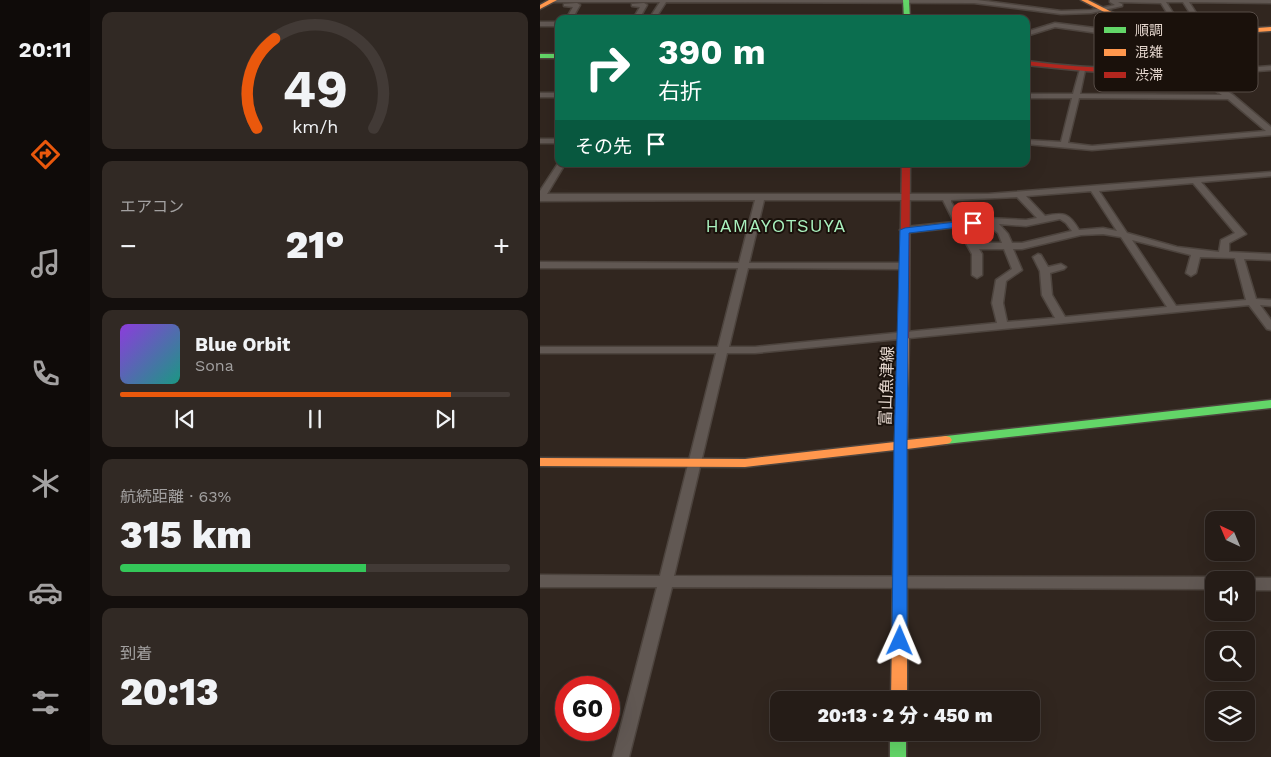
<!DOCTYPE html>
<html lang="ja">
<meta charset="utf-8">
<style>
body{margin:0;font-family:"Work Sans","Noto Sans JP",sans-serif;background:#312924;color:#f1f3f6;height:100vh;display:flex;flex-direction:column;font-size:19px;white-space:nowrap}
*{box-sizing:border-box;margin:0}
p{font-size:16px;color:#a3a1a1}
.icon{flex:none;width:28px;height:28px;fill:none;stroke:currentColor;stroke-width:2;stroke-linecap:round;stroke-linejoin:round}
.map{position:relative;flex:1;overflow:hidden}
.side{display:flex;flex-direction:column;gap:12px;padding:12px;background:#140f0d;width:450px}
.side>*{flex:none}
.top-card{position:absolute;left:15px;top:15px;width:475px;height:152px;border-radius:10px;box-shadow:0 5px 20px #0002,0 0 0 1px #423a36;background:#0b6e4f;color:#fff;overflow:hidden}
.needle{width:32px;rotate:316deg}
.tools{position:absolute;left:665px;top:511px;display:grid;gap:10px}
.tools a{display:grid;place-items:center;width:50px;height:50px;border-radius:10px;background:#251c17;box-shadow:0 5px 20px #0002,0 0 0 1px #423a36;font-size:25px}
.speed{position:absolute;left:15px;top:676px;display:flex;gap:10px;font-size:25px;font-weight:700;text-align:center}
.speed>*{display:grid;place-content:center;width:65px;height:65px;border-radius:50%;background:#251c17;box-shadow:0 5px 20px #0002,0 0 0 1px #423a36;line-height:1}
.speed .limit{border:8px solid #d22;background:#fff;color:#111}
.pin{position:absolute;display:grid;place-items:center;width:42px;height:42px;color:#fff;margin:-21px;border-radius:10px;box-shadow:0 2px 8px #0006}
.me{position:absolute;width:55px;margin:-28px;rotate:1deg;stroke-linejoin:round;filter:drop-shadow(0 0 4px #0008)}
.turn{display:flex;align-items:center;gap:18px;height:105px;padding:0 20px;font-size:22px}
.turn .icon{width:65px;height:65px;stroke-width:2.5}
.turn b{display:block;font-size:35px;line-height:42px}
.then{display:flex;align-items:center;height:48px;padding:0 20px;background:#0003;gap:10px;font-size:19px}
.big{font-size:38px;font-weight:800;line-height:1.1}
.side .widget{flex:1;display:flex;flex-direction:column;justify-content:center;gap:8px;min-width:0;padding:0 18px;border-radius:10px;background:#312924}
.side .dial{align-items:center;gap:0}
.dial svg{height:130px;overflow:visible;fill:none;stroke:#423a36;stroke-width:7;stroke-linecap:round;text-anchor:middle}
.dial text{fill:#f1f3f6;stroke:none}
.song{display:flex;align-items:center;gap:15px}
.cover{width:60px;height:60px;border-radius:8px;background:linear-gradient(135deg,hsl(270 70% 55%),hsl(170 70% 35%))}
.played{height:5px;border-radius:2px;background:linear-gradient(90deg,#ea580c 85%,#423a36 85%)}
.keys{display:flex;justify-content:space-around;direction:ltr}
.heat{display:flex;justify-content:space-between;align-items:center;font-size:28px;direction:ltr}
.charge{height:8px;border-radius:4px;background:linear-gradient(90deg,#34c759 63%,#423a36 0)}
.trip{position:absolute;left:230px;top:691px;width:270px;height:50px;border-radius:10px;background:#251c17;box-shadow:0 5px 20px #0002,0 0 0 1px #423a36;font-weight:800;line-height:50px;text-align:center}
main{display:flex;flex:1;min-height:0}
.menu{display:flex;flex-direction:column;width:90px;justify-content:space-around;align-items:center;background:#0f0b09;color:#a3a1a1}
.menu .icon{width:35px;height:35px}
.menu .active{color:#ea580c}
.menu b{font-size:22px;color:#f1f3f6}
.map>svg:first-child{display:block}
.lines{fill:none;stroke-linecap:round;stroke-linejoin:round}
.street-casing{stroke:#4d443e;stroke-width:3}
.fast-casing{stroke:#4d443e;stroke-width:3}
.slow-casing{stroke:#4d443e;stroke-width:3}
.jam-casing{stroke:#4d443e;stroke-width:3}
.street{fill:#615853;fill-rule:evenodd}
.fast{fill:#63d668;fill-rule:evenodd}
.slow{fill:#ff974d;fill-rule:evenodd}
.jam{fill:#b3261e;fill-rule:evenodd}
.route{fill:#1a73e8;stroke:#114b97}
.labels{text-anchor:middle;stroke-width:4;stroke-linejoin:round;paint-order:stroke}
.street-label{font-size:16px;fill:#e5d7ce;stroke:#1a110b}
.neighbourhood-label{font-size:18px;letter-spacing:1px;fill:#aaf2bf;stroke:#1a110b}
.key{fill:#1a110b;stroke:#574c46;stroke-width:1}
.key-label{font-size:14px;fill:#e5d7ce}
</style>
<main>
<nav class="menu">
<b>20:11</b>
<svg class="icon active" aria-label="directions" viewBox="0 0 24 24"><path d="M12 3l9 9-9 9-9-9zM9 14v-3h6M13 9l2 2-2 2"/></svg>
<svg class="icon" aria-label="music" viewBox="0 0 24 24"><path d="M9 18V5l10-2v13"/><circle cx="6" cy="18" r="3"/><circle cx="16" cy="16" r="3"/></svg>
<svg class="icon" aria-label="phone" viewBox="0 0 24 24"><path d="M5 4h4l2 5-3 2q2 4 5 5l2-3 5 2v4C11 20 4 13 5 4z"/></svg>
<svg class="icon" aria-label="climate" viewBox="0 0 24 24"><path d="M12 3v18M4 7l16 10M4 17L20 7"/></svg>
<svg class="icon" aria-label="car" viewBox="0 0 24 24"><path d="M5 17H2v-5l4-1 3-4h7l3 4 3 1v5h-3M9 17h6M6 11h13"/><circle cx="7" cy="17" r="2"/><circle cx="17" cy="17" r="2"/></svg>
<svg class="icon" aria-label="filters" viewBox="0 0 24 24"><path d="M4 7h16M4 17h16"/><circle cx="9" cy="7" r="2"/><circle cx="15" cy="17" r="2"/></svg>
</nav>
<section class="side">
<div class="widget dial"><svg viewBox="0 0 100 80">
<path d="M14 69A42 42 0 1 1 86 69"/>
<path d="M14 69A42 42 0 0 1 25 14" stroke="#ea580c"/>
<text x="50" y="56" font-size="32" font-weight="700">49</text>
<text x="50" y="72" font-size="11">km/h</text>
</svg></div>
<div class="widget"><p>エアコン</p>
<div class="heat"><a>−</a><b class="big">21°</b><a>+</a></div>
</div>
<div class="widget">
<div class="song"><i class="cover"></i><div><b>Blue Orbit</b><p>Sona</p></div></div>
<div class="played"></div>
<div class="keys"><svg class="icon" aria-label="previous" viewBox="0 0 24 24"><path d="M18 5L8 12l10 7zM5 5v14"/></svg><svg class="icon" aria-label="pause" viewBox="0 0 24 24"><path d="M8 5v14M16 5v14"/></svg><svg class="icon" aria-label="next" viewBox="0 0 24 24"><path d="M6 5l10 7-10 7zM19 5v14"/></svg></div>
</div>
<div class="widget"><p>航続距離 · 63%</p><b class="big">315 km</b><div class="charge"></div></div>
<div class="widget"><p>到着</p><b class="big">20:13</b></div>
</section>
<div class="map">
<svg width="731" height="757" viewBox="0 0 731 757">
<rect width="100%" height="100%" fill="#31261f"/>
<g class="lines">
<g class="street-casing">
<g id="street">
<polygon points="11,0 437,0 521,11 551,10 575,5 570,2 570,0 731,0 731,3 649,2 669,33 666,35 663,33 643,2 626,2 647,35 644,37 641,35 621,3 578,2 582,4 582,6 551,13 521,14 434,3 126,2 115,19 109,19 120,2 14,2"/>
<polygon points="37,3 40,5 32,19 26,19 33,7 24,6 24,4"/>
<polygon points="104,3 107,5 99,19 93,19 100,7 92,6 92,4"/>
<rect x="0" y="22" width="19" height="4"/>
<path d="M 515,23 L 618,36 L 636,56 L 657,72 L 731,66 L 731,70 L 662,75 L 693,95 L 731,127 L 731,135 L 552,150 L 486,144 L 486,140 L 521,142 L 532,98 L 486,98 L 486,94 L 533,94 L 540,69 L 545,70 L 540,94 L 682,95 L 643,68 L 614,39 L 594,38 L 515,27 L 486,36 L 486,32 ZM 539,98 L 688,99 L 726,131 L 552,146 L 528,143 Z"/>
<rect x="0" y="93" width="19" height="4"/>
<rect x="0" y="139" width="19" height="4"/>
<path d="M 19,162 L 19,164 L 25,164 L 7,194 L 448,194 L 731,172 L 731,176 L 661,182 L 706,234 L 689,243 L 689,252 L 731,254 L 731,260 L 704,259 L 716,299 L 731,300 L 731,306 L 720,305 L 731,320 L 731,330 L 727,329 L 709,305 L 215,353 L 187,353 L 134,576 L 674,577 L 680,580 L 674,580 L 674,589 L 132,587 L 89,757 L 73,757 L 117,587 L 0,587 L 0,575 L 120,576 L 176,353 L 0,353 L 0,347 L 178,347 L 198,268 L 0,268 L 0,262 L 199,263 L 215,200 L 0,201 L 0,191 ZM 653,183 L 695,233 L 681,240 L 679,252 L 637,247 L 587,233 L 559,191 ZM 551,191 L 577,231 L 563,228 L 539,230 C 529,213 524,212 505,216 L 486,196 ZM 477,197 L 497,218 L 486,220 L 447,218 L 423,221 L 411,202 L 411,200 ZM 224,200 L 403,200 L 414,222 L 365,227 L 360,230 L 365,233 L 417,227 L 432,254 L 432,275 L 437,278 L 442,275 L 442,254 L 439,249 L 464,249 L 472,269 L 456,280 L 452,303 L 457,323 L 215,347 L 189,347 L 208,268 L 363,269 L 368,266 L 363,263 L 209,263 ZM 520,219 L 526,223 L 532,231 L 482,243 L 472,243 L 468,234 L 459,224 L 486,226 ZM 446,224 L 458,233 L 462,243 L 436,243 L 426,226 ZM 563,234 L 581,237 L 627,307 L 525,317 L 512,295 L 510,273 L 524,269 L 526,267 L 521,264 L 508,267 L 501,255 L 498,254 L 493,257 L 500,271 L 502,295 L 515,318 L 467,322 L 463,303 L 466,281 L 482,270 L 473,249 L 482,249 L 541,235 ZM 592,240 L 651,255 L 646,273 L 651,276 L 656,273 L 660,257 L 695,258 L 706,300 L 636,306 Z"/>
<polygon points="706,578 731,578 731,590 706,590 706,580 701,580"/>
</g>
</g>
<g class="fast-casing">
<g id="fast">
<polygon points="363,0 369,0 370,19 364,19"/>
<rect x="0" y="54" width="19" height="4"/>
<polygon points="731,400 731,408 406,444 402,443 400,440 402,437 406,436"/>
<rect x="350" y="732" width="16" height="25"/>
</g>
</g>
<g class="slow-casing">
<g id="slow">
<polygon points="9,0 17,0 0,9 0,5"/>
<polygon points="541,0 548,0 617,35 731,27 731,31 616,39"/>
<polygon points="364,335 369,338 367,440 406,436 410,437 412,440 410,443 406,444 367,449 367,700 351,700 355,450 205,467 0,466 0,458 205,459 355,442 359,338"/>
</g>
</g>
<g class="jam-casing">
<g id="jam">
<path d="M 486,61 C 539,68 592,71 645,65 L 648,67 L 625,71 L 585,73 L 546,71 L 486,65 Z"/>
<polygon points="362,164 370,164 369,338 364,341 359,338"/>
</g>
</g>
<use href="#street" class="street"/>
<use href="#fast" class="fast"/>
<use href="#slow" class="slow"/>
<use href="#jam" class="jam"/>
</g>
<polygon class="route" points="433,220 438,223 436,225 369,233 367,445 367,641 365,646 360,648 355,646 352,641 354,445 360,230 365,228"/>
<g class="labels">
<g class="street-label">
<text transform="translate(346 386) rotate(-88)" y="6">富山魚津線</text>
</g>
<g class="neighbourhood-label">
<text x="236" y="232">HAMAYOTSUYA</text>
</g>
</g>
<rect x="554" y="12" width="164" height="80" rx="8" class="key"/>
<rect x="564" y="27" width="22" height="6" fill="#63d668"/>
<rect x="564" y="49" width="22" height="7" fill="#ff974d"/>
<rect x="564" y="72" width="22" height="6" fill="#b3261e"/>
<g class="key-label">
<text x="595" y="35">順調</text>
<text x="595" y="57">混雑</text>
<text x="595" y="80">渋滞</text>
</g>
</svg>
<div class="tools">
<a><svg class="needle" viewBox="-14 -14 28 28"><path d="M0-13l5 13h-10z" fill="#e53935"/><path d="M0 13l5-13h-10z" fill="#a3a1a1"/></svg></a>
<a><svg class="icon" aria-label="sound" viewBox="0 0 24 24"><path d="M4 9h4l5-4v14l-5-4H4zM17 9q2 3 0 6"/></svg></a>
<a><svg class="icon" aria-label="search" viewBox="0 0 24 24"><circle cx="10" cy="10" r="6"/><path d="M15 15l6 6"/></svg></a>
<a><svg class="icon" aria-label="layers" viewBox="0 0 24 24"><path d="M12 4l9 5-9 5-9-5zM3 14l9 5 9-5"/></svg></a>
</div>
<div class="speed"><div class="limit">60</div></div>
<div class="pin" style="left:433px;top:223px;background:#d93025"><svg class="icon" aria-label="arrive" viewBox="0 0 24 24"><path d="M6 21V4h12l-3 4 3 4H6"/></svg></div>
<svg class="me" style="left:360px;top:641px" viewBox="-20 -20 40 40"><path d="M0-17L14 15 0 8-14 15z" fill="#1a73e8" stroke="#fff" stroke-width="4"/></svg>
<div class="trip">20:13 · 2 分 · 450 m</div>
<div class="top-card">
<div class="turn"><svg class="icon" aria-label="right" viewBox="0 0 24 24"><path d="M7 20v-9h11M14 6l5 5-5 5"/></svg><div><b>390 m</b>右折</div></div>
<div class="then">その先<svg class="icon" aria-label="arrive" viewBox="0 0 24 24"><path d="M6 21V4h12l-3 4 3 4H6"/></svg></div>
</div>
</div>
</main>
